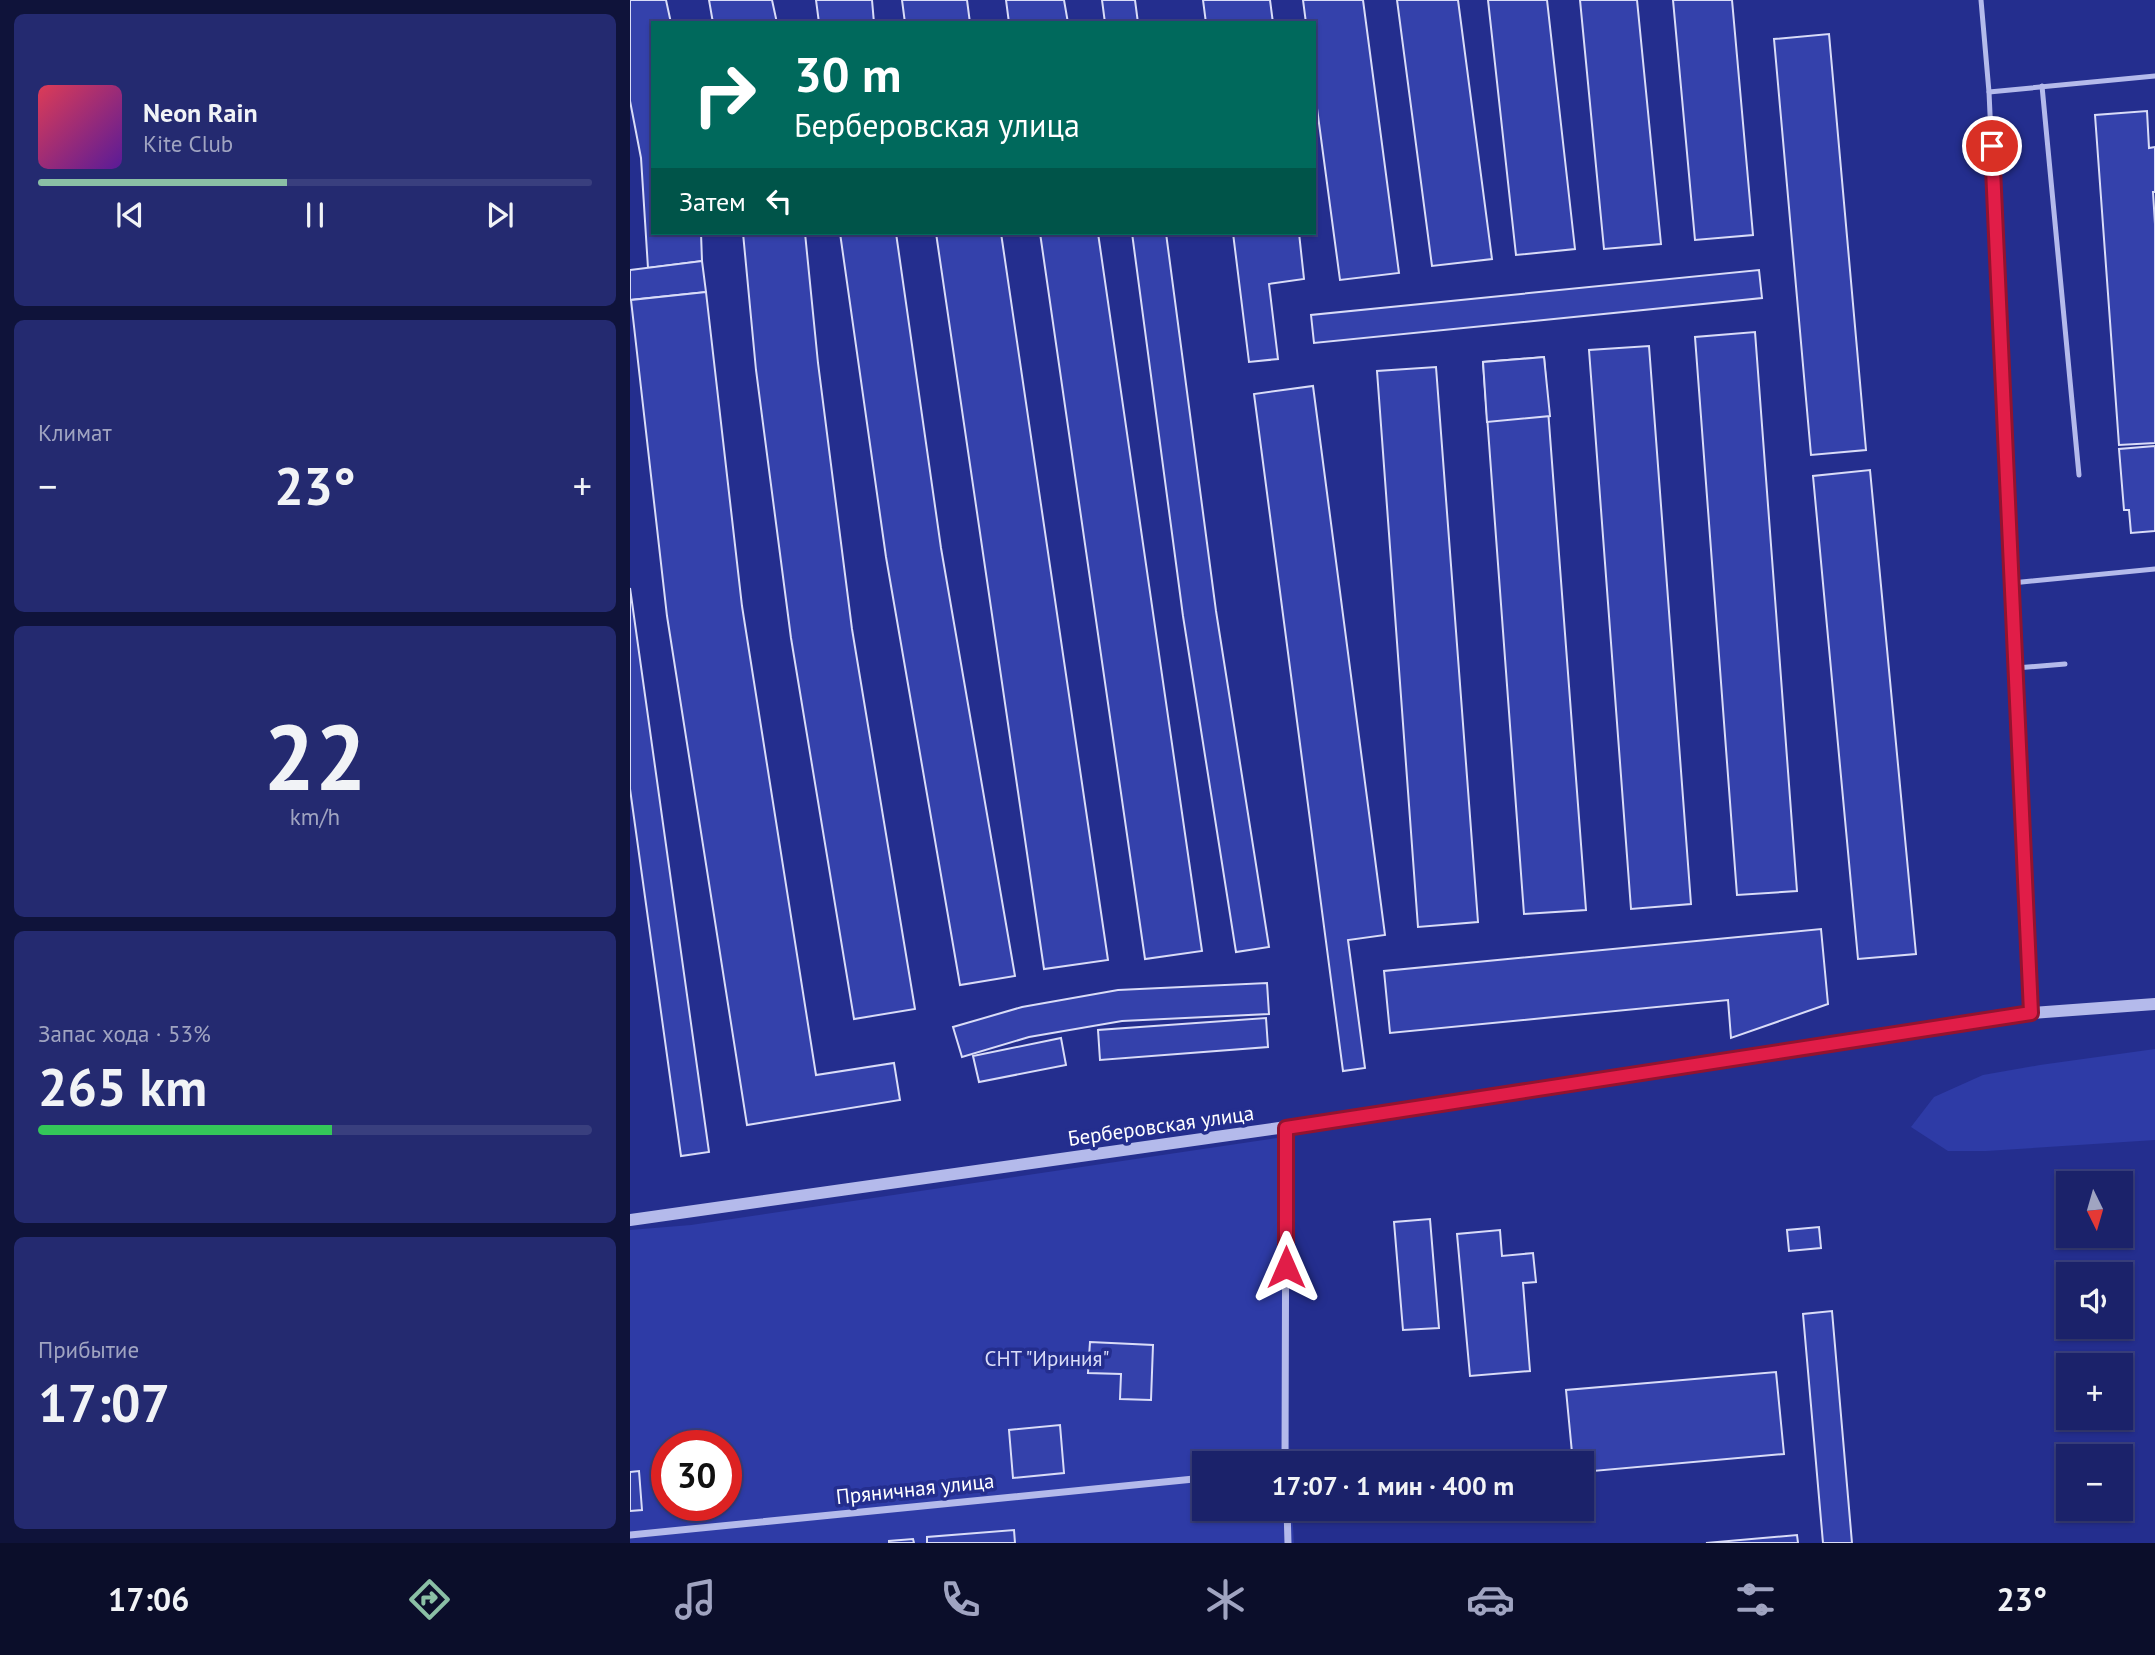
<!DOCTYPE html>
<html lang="ru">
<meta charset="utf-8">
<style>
body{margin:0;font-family:"PT Sans",sans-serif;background:#242a70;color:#f1f3f6;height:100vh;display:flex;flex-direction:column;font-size:26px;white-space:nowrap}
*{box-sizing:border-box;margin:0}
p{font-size:23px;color:#a0a4c1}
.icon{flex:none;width:38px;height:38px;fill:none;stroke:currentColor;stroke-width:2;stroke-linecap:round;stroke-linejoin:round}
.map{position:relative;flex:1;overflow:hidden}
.side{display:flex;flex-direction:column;gap:14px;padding:14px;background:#0f133a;width:630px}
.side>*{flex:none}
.top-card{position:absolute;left:21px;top:21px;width:665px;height:214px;border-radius:0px;box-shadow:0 2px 5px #0004,0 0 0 2px #393f7e;background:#00695c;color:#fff;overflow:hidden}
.needle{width:46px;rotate:175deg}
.tools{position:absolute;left:1426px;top:1171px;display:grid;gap:14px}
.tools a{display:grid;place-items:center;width:77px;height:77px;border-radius:0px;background:#1b226a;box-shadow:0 2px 5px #0004,0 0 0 2px #393f7e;font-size:35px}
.speed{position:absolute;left:21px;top:1430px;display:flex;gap:14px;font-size:35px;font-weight:700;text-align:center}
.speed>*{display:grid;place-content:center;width:91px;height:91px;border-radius:50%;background:#1b226a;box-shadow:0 2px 5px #0004,0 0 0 2px #393f7e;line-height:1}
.speed .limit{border:10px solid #d22;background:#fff;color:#111}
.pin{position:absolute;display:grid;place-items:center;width:60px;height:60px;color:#fff;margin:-30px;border:4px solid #fff;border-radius:50%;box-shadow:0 2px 7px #0007}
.me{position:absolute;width:77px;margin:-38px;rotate:0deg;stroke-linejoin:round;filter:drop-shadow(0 0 5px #0008)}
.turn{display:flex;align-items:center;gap:24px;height:147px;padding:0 28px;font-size:32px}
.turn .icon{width:91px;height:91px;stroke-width:2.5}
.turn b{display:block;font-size:49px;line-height:60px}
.then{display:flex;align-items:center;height:66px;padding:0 28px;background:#0003;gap:14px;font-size:26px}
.big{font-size:52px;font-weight:800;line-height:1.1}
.side .widget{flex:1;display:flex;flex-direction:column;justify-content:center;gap:10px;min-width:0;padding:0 24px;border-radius:10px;background:#242a70}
.side .dial{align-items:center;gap:0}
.dial b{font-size:91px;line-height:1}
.song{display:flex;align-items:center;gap:21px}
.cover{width:84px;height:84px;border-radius:10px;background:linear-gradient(135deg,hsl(350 70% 55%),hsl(270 70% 35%))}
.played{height:7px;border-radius:4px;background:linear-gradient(90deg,#8abfa5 45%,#393f7e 45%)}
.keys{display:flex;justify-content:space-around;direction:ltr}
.heat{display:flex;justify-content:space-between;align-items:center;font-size:38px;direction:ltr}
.charge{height:10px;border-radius:5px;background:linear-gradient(90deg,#34c759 53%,#393f7e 0)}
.trip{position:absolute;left:562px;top:1451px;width:402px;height:70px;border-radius:0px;background:#1b226a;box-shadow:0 2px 5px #0004,0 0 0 2px #393f7e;font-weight:800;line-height:70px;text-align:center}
.tab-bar{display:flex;height:112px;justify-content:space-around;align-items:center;background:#0b0e2a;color:#a0a4c1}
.tab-bar .icon{width:49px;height:49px}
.tab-bar .current{color:#8abfa5}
.tab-bar b{font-size:32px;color:#f1f3f6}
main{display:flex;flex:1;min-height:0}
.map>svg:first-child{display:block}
.green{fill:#2e3ba6;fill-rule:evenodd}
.building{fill:#3441ab;stroke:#d9dcf8;stroke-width:2}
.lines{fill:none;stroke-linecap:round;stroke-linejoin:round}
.service{stroke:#b4baeb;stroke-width:5}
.minor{stroke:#b4baeb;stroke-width:7}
.tertiary{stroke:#b4baeb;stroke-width:12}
.route-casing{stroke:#92132f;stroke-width:18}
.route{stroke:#e11d48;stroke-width:12}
.labels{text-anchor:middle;stroke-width:7;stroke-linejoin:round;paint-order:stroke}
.street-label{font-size:21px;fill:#fff;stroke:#242e8e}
.park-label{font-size:21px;fill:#d9dcf8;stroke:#242e8e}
</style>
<main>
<section class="side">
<div class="widget">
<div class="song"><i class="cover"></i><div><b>Neon Rain</b><p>Kite Club</p></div></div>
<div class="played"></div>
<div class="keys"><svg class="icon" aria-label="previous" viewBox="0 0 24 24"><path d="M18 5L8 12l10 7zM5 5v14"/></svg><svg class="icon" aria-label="pause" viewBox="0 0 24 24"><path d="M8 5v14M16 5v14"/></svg><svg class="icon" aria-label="next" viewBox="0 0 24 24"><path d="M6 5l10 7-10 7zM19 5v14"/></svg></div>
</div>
<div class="widget"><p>Климат</p>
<div class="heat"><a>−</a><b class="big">23°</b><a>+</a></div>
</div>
<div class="widget dial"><b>22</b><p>km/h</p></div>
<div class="widget"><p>Запас хода · 53%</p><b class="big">265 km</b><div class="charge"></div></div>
<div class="widget"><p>Прибытие</p><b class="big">17:07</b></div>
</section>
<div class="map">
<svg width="1525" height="1543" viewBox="0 0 1525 1543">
<rect width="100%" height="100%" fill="#242e8e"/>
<g class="green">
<polygon points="1525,1049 1525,1140 1356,1151 1318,1151 1281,1127 1304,1097 1353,1075 1410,1065"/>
<path d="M 647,1138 L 660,1463 L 574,1463 L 574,1508 L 662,1509 L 664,1543 L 0,1543 L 0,1230 L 61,1225 ZM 37,1446 L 96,1446 L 96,1505 L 37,1505 Z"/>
</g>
<g class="building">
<polygon points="0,0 36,0 41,23 23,23 23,233 71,233 72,261 18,268 11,158 0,101"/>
<polygon points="79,0 142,0 147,23 83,23"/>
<polygon points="186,0 242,0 244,23 189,23"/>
<polygon points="272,0 337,0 340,23 275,23"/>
<polygon points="376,0 434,0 438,23 379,23"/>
<polygon points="472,0 505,0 508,23 475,23"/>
<polygon points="573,0 640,0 643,23 576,23"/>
<polygon points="673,0 733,0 769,273 710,280 684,86 684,23 676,23"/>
<polygon points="767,0 828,0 862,259 802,266"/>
<polygon points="858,0 917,0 945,249 886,255"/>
<polygon points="950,0 1007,0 1031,244 974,249"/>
<polygon points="1043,0 1102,0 1123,235 1065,240"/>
<polygon points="1199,34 1236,450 1181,455 1144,39"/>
<polygon points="1517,111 1519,148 1525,147 1525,192 1523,192 1525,224 1525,443 1489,445 1465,115"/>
<polygon points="113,233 175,233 188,363 222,629 285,1009 224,1019 161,638 126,370"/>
<polygon points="210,233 266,233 311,548 385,976 330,985 256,557"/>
<polygon points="306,233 371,233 478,960 414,969"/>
<polygon points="410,233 468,233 572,951 515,959"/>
<polygon points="502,233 536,233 586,611 639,947 606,952 553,616"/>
<polygon points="603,233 669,233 674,279 639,284 648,359 619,362"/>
<polygon points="72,261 76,292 0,300 0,270"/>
<polygon points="1129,270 1132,298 684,343 681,315"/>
<polygon points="76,292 112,606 186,1075 264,1063 270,1100 117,1125 37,616 1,300"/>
<polygon points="1125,332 1167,891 1107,895 1065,337"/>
<polygon points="1019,346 1061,904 1001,909 959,350"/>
<polygon points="914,357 956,910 894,914 853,362"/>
<polygon points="914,357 920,416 857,422 853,362"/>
<polygon points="806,367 848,922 788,927 747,371"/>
<polygon points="683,386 755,935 718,940 735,1068 713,1071 624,394"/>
<polygon points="1525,446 1525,531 1501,533 1499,510 1494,510 1489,449"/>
<polygon points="1240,470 1286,954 1228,959 1183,476"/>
<polygon points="0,588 79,1152 51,1156 0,789"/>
<polygon points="1191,929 1198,1004 1101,1038 1098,1000 760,1033 754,971"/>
<polygon points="637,983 639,1014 492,1021 399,1037 332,1057 323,1027 392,1007 488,990"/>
<polygon points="636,1018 638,1047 470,1060 468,1030"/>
<polygon points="431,1038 436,1065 349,1082 343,1056"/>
<polygon points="800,1219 809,1328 773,1330 764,1222"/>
<polygon points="1189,1227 1191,1248 1159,1251 1157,1230"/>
<polygon points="870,1230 872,1256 903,1253 906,1282 893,1283 900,1371 840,1376 827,1234"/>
<polygon points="1202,1311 1222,1543 1193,1543 1173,1314"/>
<polygon points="460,1342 523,1345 521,1400 490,1399 491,1374 458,1373"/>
<polygon points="1146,1372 1154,1454 952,1472 952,1463 943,1463 936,1390"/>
<polygon points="430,1425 434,1473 383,1478 379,1430"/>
<polygon points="9,1471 12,1510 0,1511 0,1472"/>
<polygon points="384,1530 385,1543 297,1543 297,1537"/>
<polygon points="1167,1535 1168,1543 1076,1543"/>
<polygon points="283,1539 284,1543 259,1543 259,1541"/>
</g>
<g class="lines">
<g class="service">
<polyline points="1351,0 1359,92 1401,1013"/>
<polyline points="1412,86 1449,475"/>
<polyline points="1359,92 1525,76"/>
<polyline points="1382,583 1525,569"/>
<polyline points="1386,668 1435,664"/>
</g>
<g class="minor">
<polyline points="655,1463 656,1127"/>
<polyline points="657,1508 658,1543"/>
<polyline points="0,1535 574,1478"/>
</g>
<polyline class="tertiary" points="0,1220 656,1127 1401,1013 1525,1004"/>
</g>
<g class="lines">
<g class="route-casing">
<polyline id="route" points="656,1267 656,1128 1401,1013 1362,146"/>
</g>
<use href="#route" class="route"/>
</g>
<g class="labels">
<g class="street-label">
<text transform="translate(531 1126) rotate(-8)" y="7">Берберовская улица</text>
<text transform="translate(285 1489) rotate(-6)" y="7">Пряничная улица</text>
</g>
<g class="park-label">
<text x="417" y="1366">СНТ "Ириния"</text>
</g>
</g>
</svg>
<div class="tools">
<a><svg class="needle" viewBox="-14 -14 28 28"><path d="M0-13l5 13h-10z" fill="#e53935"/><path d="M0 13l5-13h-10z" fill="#a0a4c1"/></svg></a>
<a><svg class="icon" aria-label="sound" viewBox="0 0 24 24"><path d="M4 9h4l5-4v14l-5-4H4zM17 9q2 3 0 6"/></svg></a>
<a>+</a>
<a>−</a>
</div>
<div class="speed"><div class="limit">30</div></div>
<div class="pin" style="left:1362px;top:146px;background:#d93025"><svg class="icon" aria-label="arrive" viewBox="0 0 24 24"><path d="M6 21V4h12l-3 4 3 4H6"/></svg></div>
<svg class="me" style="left:656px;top:1267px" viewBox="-20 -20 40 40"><path d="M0-17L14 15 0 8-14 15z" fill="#e11d48" stroke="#fff" stroke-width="4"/></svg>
<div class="trip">17:07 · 1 мин · 400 m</div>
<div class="top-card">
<div class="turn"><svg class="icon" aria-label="right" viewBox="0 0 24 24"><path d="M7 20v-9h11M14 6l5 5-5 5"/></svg><div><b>30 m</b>Берберовская улица</div></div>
<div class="then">Затем<svg class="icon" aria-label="left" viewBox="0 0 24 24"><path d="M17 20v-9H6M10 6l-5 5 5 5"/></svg></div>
</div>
</div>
</main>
<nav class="tab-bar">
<b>17:06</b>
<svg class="icon current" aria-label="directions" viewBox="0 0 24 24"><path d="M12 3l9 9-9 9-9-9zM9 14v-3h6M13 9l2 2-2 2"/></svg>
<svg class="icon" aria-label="music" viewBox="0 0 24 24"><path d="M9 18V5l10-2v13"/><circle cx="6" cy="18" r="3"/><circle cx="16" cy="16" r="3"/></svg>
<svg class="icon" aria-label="phone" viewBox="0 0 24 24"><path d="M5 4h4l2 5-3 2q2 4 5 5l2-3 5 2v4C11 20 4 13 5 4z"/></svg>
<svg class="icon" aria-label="climate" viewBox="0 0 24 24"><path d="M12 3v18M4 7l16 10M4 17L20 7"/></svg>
<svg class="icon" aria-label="car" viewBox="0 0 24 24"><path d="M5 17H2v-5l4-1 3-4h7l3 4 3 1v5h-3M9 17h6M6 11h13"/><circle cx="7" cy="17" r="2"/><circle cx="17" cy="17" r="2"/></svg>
<svg class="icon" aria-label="filters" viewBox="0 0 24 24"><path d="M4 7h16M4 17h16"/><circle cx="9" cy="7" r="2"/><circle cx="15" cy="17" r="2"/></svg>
<b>23°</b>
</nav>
